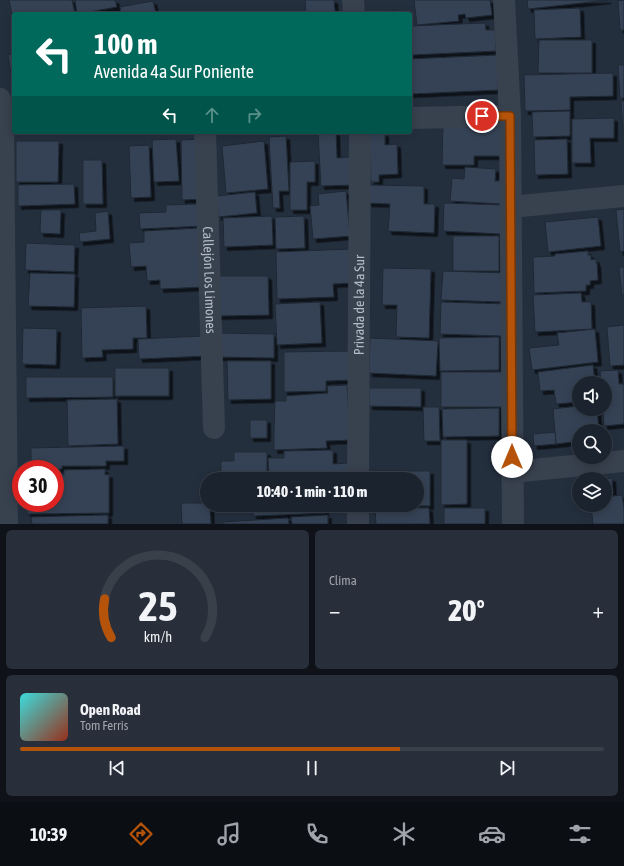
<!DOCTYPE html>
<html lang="es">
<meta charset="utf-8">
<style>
body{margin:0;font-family:"Asap Condensed",sans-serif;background:#282f3a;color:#f1f3f6;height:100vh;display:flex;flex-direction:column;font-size:15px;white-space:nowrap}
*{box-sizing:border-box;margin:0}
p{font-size:13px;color:#a0a4aa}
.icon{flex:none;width:22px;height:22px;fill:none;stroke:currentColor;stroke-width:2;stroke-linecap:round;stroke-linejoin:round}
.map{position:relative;height:524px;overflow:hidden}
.panel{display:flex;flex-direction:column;gap:6px;padding:6px;background:#0f1319;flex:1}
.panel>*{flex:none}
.guide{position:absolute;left:12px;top:12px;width:400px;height:122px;border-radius:4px;box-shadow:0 2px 10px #0003,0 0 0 1px #39404a;background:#00695c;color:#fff;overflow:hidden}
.controls{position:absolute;left:572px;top:376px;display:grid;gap:8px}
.controls a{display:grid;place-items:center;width:40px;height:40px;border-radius:50%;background:#1b232e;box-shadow:0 2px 10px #0003,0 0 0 1px #39404a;font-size:20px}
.speed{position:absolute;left:12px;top:460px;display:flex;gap:8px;font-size:20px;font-weight:700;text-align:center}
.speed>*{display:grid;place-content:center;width:52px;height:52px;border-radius:50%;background:#1b232e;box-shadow:0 2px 10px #0003,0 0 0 1px #39404a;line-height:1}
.speed .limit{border:6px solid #d22;background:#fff;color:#111}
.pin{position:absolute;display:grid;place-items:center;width:34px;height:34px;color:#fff;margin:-17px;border:2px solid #fff;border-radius:50%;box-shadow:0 1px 4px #0007}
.me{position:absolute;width:44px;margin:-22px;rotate:0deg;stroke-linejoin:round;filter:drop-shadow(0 0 3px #0008)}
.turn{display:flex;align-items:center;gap:14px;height:84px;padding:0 16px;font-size:18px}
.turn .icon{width:52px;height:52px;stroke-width:2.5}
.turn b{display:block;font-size:28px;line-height:34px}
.lanes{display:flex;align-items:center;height:38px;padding:0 16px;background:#0003;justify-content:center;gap:20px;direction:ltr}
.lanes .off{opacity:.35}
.big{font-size:30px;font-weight:800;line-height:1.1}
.panel .tile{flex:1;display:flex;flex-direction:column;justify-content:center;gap:6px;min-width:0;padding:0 14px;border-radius:6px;background:#282f3a}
.panel .dial{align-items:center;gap:0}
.dial svg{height:104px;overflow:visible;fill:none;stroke:#39404a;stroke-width:7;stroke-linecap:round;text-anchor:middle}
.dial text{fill:#f1f3f6;stroke:none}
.song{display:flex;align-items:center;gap:12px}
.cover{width:48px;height:48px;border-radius:6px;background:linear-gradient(135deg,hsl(180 70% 55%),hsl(10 70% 35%))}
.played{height:4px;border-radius:2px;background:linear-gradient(90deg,#b45309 65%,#39404a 65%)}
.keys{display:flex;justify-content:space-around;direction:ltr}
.heat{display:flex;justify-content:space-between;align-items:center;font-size:22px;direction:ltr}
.panel .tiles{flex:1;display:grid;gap:6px;grid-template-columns:1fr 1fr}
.tile:last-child{grid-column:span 2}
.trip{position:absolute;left:200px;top:472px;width:224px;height:40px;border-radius:20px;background:#1b232e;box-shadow:0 2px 10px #0003,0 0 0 1px #39404a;font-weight:800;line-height:40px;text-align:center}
.tab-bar{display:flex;height:64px;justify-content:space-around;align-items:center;background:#0b0e12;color:#a0a4aa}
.tab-bar .icon{width:28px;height:28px}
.tab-bar .on{color:#b45309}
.tab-bar b{font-size:18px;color:#f1f3f6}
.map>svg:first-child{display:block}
.building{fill:#364354;stroke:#1f2835;filter:url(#shadow)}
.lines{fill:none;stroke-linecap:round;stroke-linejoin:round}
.minor{stroke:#38414e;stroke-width:22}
.route-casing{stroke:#753606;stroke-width:10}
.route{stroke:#b45309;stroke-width:7}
.labels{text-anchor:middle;stroke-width:4;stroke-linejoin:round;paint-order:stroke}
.street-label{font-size:14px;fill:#b4bcc9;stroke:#1d2633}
</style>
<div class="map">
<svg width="624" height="524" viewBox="0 0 624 524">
<defs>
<filter id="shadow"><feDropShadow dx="3.5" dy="3.5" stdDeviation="0" flood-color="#0009"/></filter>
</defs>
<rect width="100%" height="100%" fill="#242f3e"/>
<g class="building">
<polygon points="9,0 72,0 75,14 14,14 14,25"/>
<polygon points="75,0 115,0 117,7 77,14"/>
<polygon points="305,0 334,0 335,12 306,14"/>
<polygon points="414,0 490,0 492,15 466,18 465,14 458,15 459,21 417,25"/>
<polygon points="527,0 608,0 528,9"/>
<polygon points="624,0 624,30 620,30 618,1"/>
<polygon points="153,1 156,14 121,14 120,7"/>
<polygon points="580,8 581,37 535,39 534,10"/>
<polygon points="396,10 397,14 379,14 379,13"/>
<polygon points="485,23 486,30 495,30 496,51 410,55 410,26"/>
<polygon points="539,40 592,40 592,73 538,73"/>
<polygon points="14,54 14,80 12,80 8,55"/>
<polygon points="498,55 498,90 410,94 410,59"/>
<polygon points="618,65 624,65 624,98 620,98"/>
<polygon points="613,73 613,96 570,97 570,110 525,111 524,75"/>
<polygon points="621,101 624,101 624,132 623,132"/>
<polygon points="570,111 570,136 533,137 532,112"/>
<polygon points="614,118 614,138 590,138 591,163 572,163 572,119"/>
<polygon points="443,123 503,125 503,156 474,156 474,165 442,165"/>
<polygon points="318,132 336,132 337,158 350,157 352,185 321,186"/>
<polygon points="385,133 385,145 397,144 398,174 379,175 379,182 371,182 369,134"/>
<polygon points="286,136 289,191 279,191 280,208 273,208 269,137"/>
<polygon points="176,139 179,181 154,182 152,140"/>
<polygon points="201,139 203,199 182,200 181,140"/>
<polygon points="567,139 568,174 535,175 534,140"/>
<polygon points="16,141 59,141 58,182 16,182"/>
<polygon points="264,141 268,189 226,193 222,146"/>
<polygon points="149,145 151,197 131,198 129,146"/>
<polygon points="83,160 102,160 103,204 83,204"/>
<polygon points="315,161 315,182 307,182 307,210 290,210 290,162"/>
<polygon points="465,167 496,169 495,181 502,181 501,204 450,201 452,178 464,179"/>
<polygon points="74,184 75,204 18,206 18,185"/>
<polygon points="368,185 424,186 424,204 435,204 434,233 388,231 390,204 368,203"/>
<polygon points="346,191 350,236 313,239 310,206 319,205 318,194"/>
<polygon points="255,192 257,213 218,217 217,196"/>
<polygon points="444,203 503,205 502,234 443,231"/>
<polygon points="201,204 202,226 140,229 139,213 166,212 166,205"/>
<polygon points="624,209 624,251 620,252 616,210"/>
<polygon points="41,210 61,210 60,234 40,233"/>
<polygon points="108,211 110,239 80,242 79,233 96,231 95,213"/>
<polygon points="272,216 273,245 224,247 223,218"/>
<polygon points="304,216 305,248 276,249 275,217"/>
<polygon points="598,217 601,246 548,252 545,222"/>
<polygon points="200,228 204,287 160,289 160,280 147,281 146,266 131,267 129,243 144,242 144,231"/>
<rect x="453" y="236" width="46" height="35"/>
<polygon points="26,243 75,245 74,272 25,270"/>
<polygon points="352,249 353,283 333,284 334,297 277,299 276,252"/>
<polygon points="588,251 588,255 591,255 591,260 596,259 596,263 597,263 598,280 590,281 590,285 586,285 586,291 534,293 533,257 555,256 555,254"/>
<polygon points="619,267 624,267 624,295 622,295"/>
<polygon points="383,268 431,269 429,338 396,337 397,305 382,305"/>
<polygon points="443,271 505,273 504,302 441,300"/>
<polygon points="30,273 75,274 74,307 28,306"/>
<polygon points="216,276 268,276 269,315 216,316"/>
<polygon points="581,293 582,302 591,302 592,329 535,332 533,295"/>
<polygon points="320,302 322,343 277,345 275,304"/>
<polygon points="441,302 505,304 503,336 440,334"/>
<polygon points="146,306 147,338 133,338 133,349 102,350 103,357 82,358 81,308"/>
<polygon points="624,325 624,365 610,366 607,327"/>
<polygon points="23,328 57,329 56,365 22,364"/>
<polygon points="595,329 598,362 532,370 529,348 559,345 557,333"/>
<polygon points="219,333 274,334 274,358 219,357"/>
<polygon points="204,336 205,356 139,359 138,339"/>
<polygon points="499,337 499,370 440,371 439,338"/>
<polygon points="370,338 438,341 436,376 369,373"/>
<polygon points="349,351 350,380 326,381 326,391 284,392 284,352"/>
<polygon points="227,361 271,361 271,399 228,400"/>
<polygon points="593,365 595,383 579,383 579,402 556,404 554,390 540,391 538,372"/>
<rect x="115" y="368" width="54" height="28"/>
<polygon points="618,370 619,384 624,384 624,424 604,426 603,409 605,409 605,383 601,383 600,371"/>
<rect x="441" y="372" width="62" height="35"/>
<polygon points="26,377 113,377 113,397 26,398"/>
<polygon points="347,385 350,440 326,441 327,448 274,450 274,431 275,401 286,401 286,396 328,393 327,386"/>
<polygon points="369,388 421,388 421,407 369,406"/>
<polygon points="117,399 118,444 68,446 67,400"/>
<polygon points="579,406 579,409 597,409 599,431 579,431 579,441 556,444 553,409"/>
<polygon points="423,407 439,407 440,441 424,441"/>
<polygon points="499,408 499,436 443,437 442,409"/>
<rect x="250" y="420" width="17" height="18"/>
<polygon points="555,432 556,444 534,446 533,434"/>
<polygon points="441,440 467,440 467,504 441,505"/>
<polygon points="124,446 124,461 106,461 106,466 62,466 62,469 31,469 31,448"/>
<polygon points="333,450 333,464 350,463 351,479 269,479 268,458 284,458 284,451"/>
<polygon points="234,452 267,452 267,479 221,479 221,461 234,461"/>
<polygon points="105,469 105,475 109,474 109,513 27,514 27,503 55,503 55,475 64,475 64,470"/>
<polygon points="372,471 430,471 430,506 372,505 417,505 417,479 372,479"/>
<polygon points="612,478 613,494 605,495 605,479 604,479"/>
<polygon points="622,495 624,508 624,524 593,524 591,505 605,505 605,497"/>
<polygon points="181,503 207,503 207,505 210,505 211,524 182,524"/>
<polygon points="253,505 325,505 325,513 253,516"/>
<polygon points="375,508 429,508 430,524 376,524"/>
<rect x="444" y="508" width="41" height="16"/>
<polygon points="108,515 108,524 32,524 31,517"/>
<polygon points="328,515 328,524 292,524 291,517"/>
<polygon points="288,518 289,524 222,524 222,522"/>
</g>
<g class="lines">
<g class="minor">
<polyline points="353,0 354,14"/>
<polyline points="504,0 510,116 513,524"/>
<polyline points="0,99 3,129 7,524"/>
<polyline points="410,118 510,116"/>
<path id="s1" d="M 205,132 L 214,428"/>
<polyline points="511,207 624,196"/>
<polyline points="512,472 624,461"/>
<path id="s2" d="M 358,479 L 360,132"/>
<polyline points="358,524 358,505"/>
</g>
</g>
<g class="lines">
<g class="route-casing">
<polyline id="route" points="482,116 510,116 512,457"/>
</g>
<use href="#route" class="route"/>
</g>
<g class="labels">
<g class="street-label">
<text dy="5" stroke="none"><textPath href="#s1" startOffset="148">Callejón Los Limones</textPath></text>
<text dy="5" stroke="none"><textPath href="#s2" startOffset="174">Privada de la 4a Sur</textPath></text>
</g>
</g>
</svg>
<div class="controls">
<a><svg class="icon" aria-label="sound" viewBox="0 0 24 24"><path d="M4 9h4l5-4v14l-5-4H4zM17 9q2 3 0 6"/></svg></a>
<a><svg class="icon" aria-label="search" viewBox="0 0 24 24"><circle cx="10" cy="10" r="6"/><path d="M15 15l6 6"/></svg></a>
<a><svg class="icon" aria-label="layers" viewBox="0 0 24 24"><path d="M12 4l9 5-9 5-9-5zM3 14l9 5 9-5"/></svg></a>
</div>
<div class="speed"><div class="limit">30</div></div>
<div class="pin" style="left:482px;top:116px;background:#d93025"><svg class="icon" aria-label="arrive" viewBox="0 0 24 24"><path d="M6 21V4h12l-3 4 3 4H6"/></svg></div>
<svg class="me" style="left:512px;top:457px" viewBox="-20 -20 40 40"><circle r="19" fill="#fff"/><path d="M0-13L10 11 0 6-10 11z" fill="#b45309"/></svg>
<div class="trip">10:40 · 1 min · 110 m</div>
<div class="guide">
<div class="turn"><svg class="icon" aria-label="left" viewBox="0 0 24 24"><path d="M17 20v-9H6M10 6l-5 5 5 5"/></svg><div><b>100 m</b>Avenida 4a Sur Poniente</div></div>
<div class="lanes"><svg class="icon" aria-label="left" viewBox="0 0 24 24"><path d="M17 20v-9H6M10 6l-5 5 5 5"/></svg><svg class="icon off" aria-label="ahead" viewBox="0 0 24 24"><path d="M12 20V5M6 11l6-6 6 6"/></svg><svg class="icon off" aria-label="right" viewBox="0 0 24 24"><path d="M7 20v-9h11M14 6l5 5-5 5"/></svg></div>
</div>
</div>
<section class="panel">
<div class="tiles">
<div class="tile dial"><svg viewBox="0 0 100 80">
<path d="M14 69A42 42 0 1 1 86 69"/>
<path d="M14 69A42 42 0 0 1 9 39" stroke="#b45309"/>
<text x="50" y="56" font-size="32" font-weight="700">25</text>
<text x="50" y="72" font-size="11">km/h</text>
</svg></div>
<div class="tile"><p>Clima</p>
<div class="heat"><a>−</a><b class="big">20°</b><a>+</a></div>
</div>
<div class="tile">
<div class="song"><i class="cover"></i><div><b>Open Road</b><p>Tom Ferris</p></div></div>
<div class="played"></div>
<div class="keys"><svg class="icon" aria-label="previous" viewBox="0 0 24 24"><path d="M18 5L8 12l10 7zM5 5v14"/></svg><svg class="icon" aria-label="pause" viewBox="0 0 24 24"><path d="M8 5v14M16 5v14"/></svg><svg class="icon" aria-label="next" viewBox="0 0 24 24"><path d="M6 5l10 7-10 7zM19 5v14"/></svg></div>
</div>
</div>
</section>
<nav class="tab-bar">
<b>10:39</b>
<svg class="icon on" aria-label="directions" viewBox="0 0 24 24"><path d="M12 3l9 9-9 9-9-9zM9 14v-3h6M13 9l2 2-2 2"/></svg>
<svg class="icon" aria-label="music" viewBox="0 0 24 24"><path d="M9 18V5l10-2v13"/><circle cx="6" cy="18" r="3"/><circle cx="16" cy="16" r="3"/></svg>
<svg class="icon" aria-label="phone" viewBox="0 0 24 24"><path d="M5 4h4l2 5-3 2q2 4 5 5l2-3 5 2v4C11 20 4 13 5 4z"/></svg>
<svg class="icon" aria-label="climate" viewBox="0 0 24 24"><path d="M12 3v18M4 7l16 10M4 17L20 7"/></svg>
<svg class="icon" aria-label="car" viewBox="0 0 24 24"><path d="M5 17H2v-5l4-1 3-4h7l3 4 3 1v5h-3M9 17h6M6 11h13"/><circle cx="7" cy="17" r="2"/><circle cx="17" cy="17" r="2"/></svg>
<svg class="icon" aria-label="filters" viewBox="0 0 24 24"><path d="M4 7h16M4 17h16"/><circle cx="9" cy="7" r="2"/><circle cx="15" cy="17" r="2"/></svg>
</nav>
